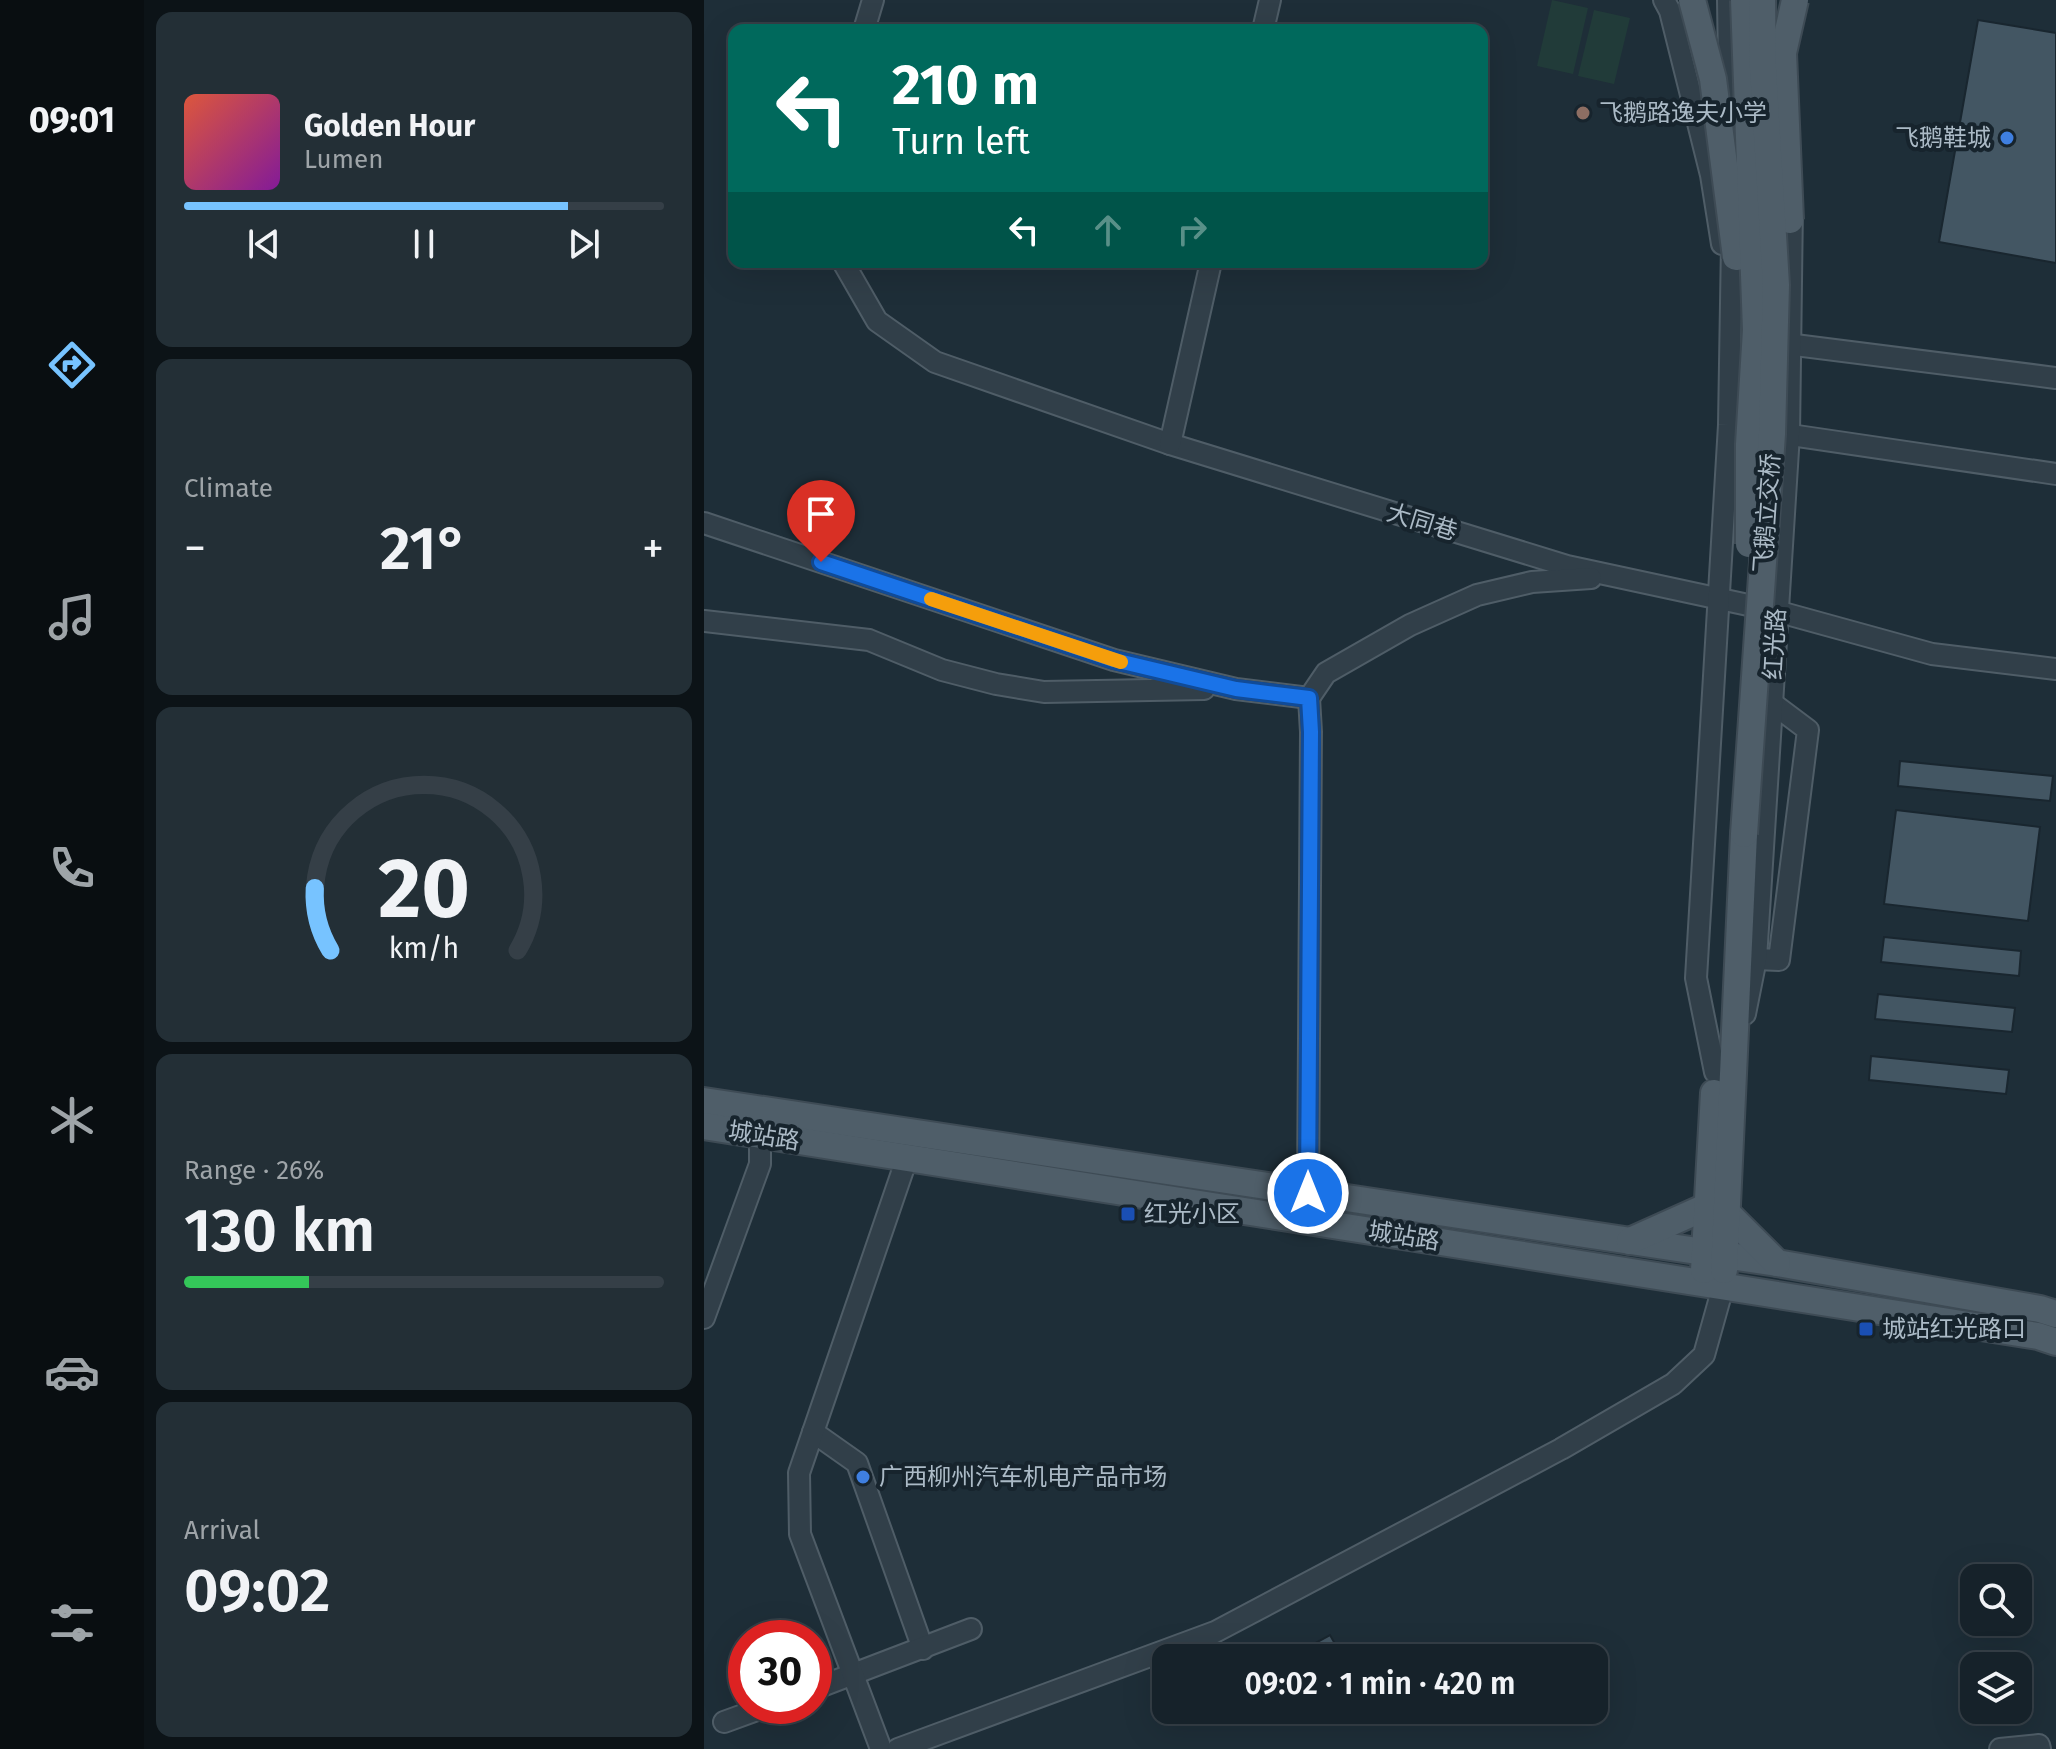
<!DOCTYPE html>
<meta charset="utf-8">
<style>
body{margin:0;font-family:"Fira Sans","Noto Sans SC",sans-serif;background:#232f36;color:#f1f3f6;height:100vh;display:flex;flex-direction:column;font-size:30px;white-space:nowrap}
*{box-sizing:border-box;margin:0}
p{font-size:26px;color:#9ea4a8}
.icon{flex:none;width:44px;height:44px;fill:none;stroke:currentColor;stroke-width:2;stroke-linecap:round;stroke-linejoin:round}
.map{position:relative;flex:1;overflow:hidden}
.panel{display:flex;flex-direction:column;gap:12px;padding:12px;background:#0c1317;width:560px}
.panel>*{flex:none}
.hud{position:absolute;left:24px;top:24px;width:760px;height:244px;border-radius:16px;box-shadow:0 8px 32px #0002,0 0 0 2px #353f47;background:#00695c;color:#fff;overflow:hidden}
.buttons{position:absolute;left:1256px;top:1564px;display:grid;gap:16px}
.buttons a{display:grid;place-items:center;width:72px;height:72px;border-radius:16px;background:#16222a;box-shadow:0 8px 32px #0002,0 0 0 2px #353f47;font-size:40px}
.speed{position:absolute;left:24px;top:1620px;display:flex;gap:16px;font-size:40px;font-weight:700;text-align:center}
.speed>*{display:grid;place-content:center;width:104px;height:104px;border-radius:50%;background:#16222a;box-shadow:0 8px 32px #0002,0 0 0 2px #353f47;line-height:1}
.speed .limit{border:12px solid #d22;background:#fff;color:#111}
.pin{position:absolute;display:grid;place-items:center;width:68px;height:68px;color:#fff;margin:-82px -34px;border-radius:50% 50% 50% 0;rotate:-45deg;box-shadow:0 0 8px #0007}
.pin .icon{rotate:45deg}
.me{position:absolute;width:88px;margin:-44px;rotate:0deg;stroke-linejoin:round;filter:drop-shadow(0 0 6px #0008)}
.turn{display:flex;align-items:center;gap:28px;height:168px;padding:0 32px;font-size:36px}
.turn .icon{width:104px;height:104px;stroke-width:2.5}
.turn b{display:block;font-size:56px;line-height:68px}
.lanes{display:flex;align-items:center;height:76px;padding:0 32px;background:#0003;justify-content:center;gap:40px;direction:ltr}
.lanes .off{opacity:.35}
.big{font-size:60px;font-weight:600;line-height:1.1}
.panel .tile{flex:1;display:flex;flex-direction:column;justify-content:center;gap:12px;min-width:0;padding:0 28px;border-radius:16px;background:#232f36}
.panel .dial{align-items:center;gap:0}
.dial svg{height:208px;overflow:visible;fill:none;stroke:#353f47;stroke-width:7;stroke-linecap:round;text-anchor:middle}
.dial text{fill:#f1f3f6;stroke:none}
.song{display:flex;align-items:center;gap:24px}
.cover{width:96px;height:96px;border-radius:12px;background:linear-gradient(135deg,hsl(10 70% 55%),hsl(290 70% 35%))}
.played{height:8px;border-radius:4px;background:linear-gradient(90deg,#77c3ff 80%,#353f47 80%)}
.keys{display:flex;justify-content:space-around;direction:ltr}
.heat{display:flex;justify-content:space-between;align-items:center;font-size:44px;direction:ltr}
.charge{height:12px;border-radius:6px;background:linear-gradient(90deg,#34c759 26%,#353f47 0)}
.trip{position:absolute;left:448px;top:1644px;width:456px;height:80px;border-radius:16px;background:#16222a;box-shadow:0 8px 32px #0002,0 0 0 2px #353f47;font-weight:600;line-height:80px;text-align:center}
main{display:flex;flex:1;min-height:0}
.tabs{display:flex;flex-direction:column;width:144px;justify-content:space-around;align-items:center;background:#090e11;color:#9ea4a8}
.tabs .icon{width:56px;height:56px}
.tabs .selected{color:#77c3ff}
.tabs b{font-size:36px;color:#f1f3f6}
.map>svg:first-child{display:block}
.green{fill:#213b39}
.building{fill:#435663;stroke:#19262f;stroke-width:2}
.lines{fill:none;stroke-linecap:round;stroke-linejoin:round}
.minor-casing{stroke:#4f5d67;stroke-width:24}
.major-casing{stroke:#3e4b55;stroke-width:30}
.minor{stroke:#313f49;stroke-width:20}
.major{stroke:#4f5e69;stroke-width:26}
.major-bridge-casing{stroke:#3e4b55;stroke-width:30;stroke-linecap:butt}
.major-bridge{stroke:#4f5e69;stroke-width:26}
.route-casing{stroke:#114b97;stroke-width:20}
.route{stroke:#1a73e8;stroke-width:14}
.slow{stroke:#f59e0b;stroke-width:14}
.education-dot{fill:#8d6e63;stroke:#17242d;stroke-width:3}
.shop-dot{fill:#3f7fe0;stroke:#17242d;stroke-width:3}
.transit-dot{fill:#1a4fb4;stroke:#17242d;stroke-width:3}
.labels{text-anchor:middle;stroke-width:8;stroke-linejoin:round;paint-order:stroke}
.poi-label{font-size:24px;fill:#abbac6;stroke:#17242d;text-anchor:start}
.street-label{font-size:24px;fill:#abbac6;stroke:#17242d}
</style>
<main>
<nav class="tabs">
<b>09:01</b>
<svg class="icon selected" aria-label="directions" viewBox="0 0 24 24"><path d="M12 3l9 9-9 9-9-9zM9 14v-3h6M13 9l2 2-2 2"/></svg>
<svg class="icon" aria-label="music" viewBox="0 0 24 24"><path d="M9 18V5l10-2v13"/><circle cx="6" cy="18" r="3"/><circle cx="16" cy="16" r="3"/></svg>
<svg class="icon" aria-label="phone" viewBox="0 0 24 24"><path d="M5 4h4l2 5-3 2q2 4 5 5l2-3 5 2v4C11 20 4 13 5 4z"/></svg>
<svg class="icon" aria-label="climate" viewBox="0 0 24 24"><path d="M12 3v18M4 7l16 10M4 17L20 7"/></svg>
<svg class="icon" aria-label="car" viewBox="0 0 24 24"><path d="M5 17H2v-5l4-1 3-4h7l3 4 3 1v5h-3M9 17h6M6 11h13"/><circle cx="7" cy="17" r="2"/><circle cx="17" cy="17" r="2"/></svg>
<svg class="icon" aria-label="filters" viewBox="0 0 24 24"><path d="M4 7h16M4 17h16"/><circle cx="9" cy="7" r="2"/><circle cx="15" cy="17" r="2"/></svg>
</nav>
<section class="panel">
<div class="tile">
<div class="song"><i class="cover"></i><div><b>Golden Hour</b><p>Lumen</p></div></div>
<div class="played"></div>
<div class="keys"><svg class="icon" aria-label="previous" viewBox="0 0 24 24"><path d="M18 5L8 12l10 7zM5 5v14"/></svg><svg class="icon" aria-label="pause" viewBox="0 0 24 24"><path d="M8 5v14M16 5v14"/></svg><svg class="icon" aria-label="next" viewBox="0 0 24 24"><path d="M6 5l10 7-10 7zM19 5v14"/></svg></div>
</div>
<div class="tile"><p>Climate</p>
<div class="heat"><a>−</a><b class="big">21°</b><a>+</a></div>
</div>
<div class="tile dial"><svg viewBox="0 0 100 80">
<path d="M14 69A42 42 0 1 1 86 69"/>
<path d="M14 69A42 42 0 0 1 8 45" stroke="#77c3ff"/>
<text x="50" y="56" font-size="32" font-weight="700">20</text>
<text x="50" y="72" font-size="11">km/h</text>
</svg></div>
<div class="tile"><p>Range · 26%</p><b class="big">130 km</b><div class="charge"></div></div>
<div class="tile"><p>Arrival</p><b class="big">09:02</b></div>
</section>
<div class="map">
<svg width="1352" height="1749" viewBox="0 0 1352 1749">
<rect width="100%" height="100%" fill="#1e2e38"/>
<g class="green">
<polygon points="848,0 884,8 869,74 833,66"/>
<polygon points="890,10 926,18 910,84 874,76"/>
</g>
<g class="building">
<polygon points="1274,20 1352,33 1352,263 1235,242"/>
<polygon points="1196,761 1349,776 1346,801 1194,786"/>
<polygon points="1192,810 1336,827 1324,921 1180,904"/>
<polygon points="1180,937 1317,951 1315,976 1177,962"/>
<polygon points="1174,994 1311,1008 1308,1032 1171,1019"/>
<polygon points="1167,1056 1305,1070 1302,1094 1165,1080"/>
<polygon points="626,1635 639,1658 584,1658"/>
</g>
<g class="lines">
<g class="minor-casing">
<g id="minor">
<polyline points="960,0 966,11 1007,175 1018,244"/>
<polyline points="1024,0 1026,131"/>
<polyline points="160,30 169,0"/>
<polyline points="559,30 566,0"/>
<polyline points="139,262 173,321 231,362 466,444 863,566 1072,611 1228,654 1352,669"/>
<polyline points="1075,343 1352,378"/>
<polyline points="1073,433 1352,474"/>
<polyline points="466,444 507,262"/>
<polyline points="0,523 410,660 532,689 605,698 622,673 706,625 773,595 828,582 887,578"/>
<polyline points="0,621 165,640 238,670 292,684 340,692 500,689"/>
<polyline points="1052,959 1075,960 1104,730 1068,703"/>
<polyline points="1041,1014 1052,959 1085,434 1088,205"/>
<polyline points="1011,1072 992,978 1025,425 1028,243"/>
<polyline points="604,1193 607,732 605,698"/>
<polyline points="0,1318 56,1164 56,1135"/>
<polyline points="109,1432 153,1463 219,1649"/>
<polyline points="110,1689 267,1629"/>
<polyline points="20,1722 64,1706"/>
<polyline points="177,1749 96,1534 95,1473 203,1158"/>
<polyline points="194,1749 511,1632 857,1449 969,1384 1000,1355 1019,1287"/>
<polyline points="1296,1749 1335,1745 1336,1749"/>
</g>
</g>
<g class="major-casing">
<g id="major">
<polyline points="0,1101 1073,1263 1336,1309 1352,1314"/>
<polyline points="0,1126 1334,1336 1352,1342"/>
<polyline points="1022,1212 1073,1263"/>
<polyline points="926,1241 1004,1206"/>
<polyline points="1000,1270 1010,1093"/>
<polyline points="1020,1270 1040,834"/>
</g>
</g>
<use href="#minor" class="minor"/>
<use href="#major" class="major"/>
<g class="major-bridge-casing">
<g id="major-bridge">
<polyline points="988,0 1009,79 1032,257"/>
<polyline points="1040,0 1052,330 1045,444 1045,544"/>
<polyline points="1086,220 1079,53 1091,0"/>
<polyline points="1040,834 1068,434 1072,285 1059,69 1058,0"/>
</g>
</g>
<use href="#major-bridge" class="major-bridge"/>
</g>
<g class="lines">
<g class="route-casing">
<polyline id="route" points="117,562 410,660 532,689 605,698 607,732 604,1193"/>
</g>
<use href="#route" class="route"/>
<polyline class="slow" points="227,599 417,662"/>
</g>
<circle class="education-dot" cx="879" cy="113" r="8"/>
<g class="shop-dot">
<circle cx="1303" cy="138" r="8"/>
<circle cx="159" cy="1477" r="8"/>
</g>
<g class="transit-dot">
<rect x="416" y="1206" width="16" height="16" rx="4"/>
<rect x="1154" y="1321" width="16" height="16" rx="4"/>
</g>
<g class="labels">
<g class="poi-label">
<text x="895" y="121">飞鹅路逸夫小学</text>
<text x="1287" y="146" text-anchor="end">飞鹅鞋城</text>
<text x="440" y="1222">红光小区</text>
<text x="1178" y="1337">城站红光路口</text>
<text x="175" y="1485">广西柳州汽车机电产品市场</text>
</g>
<g class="street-label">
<text transform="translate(1063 513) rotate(-86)" y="8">飞鹅立交桥</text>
<text transform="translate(718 522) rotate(17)" y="8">大同巷</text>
<text transform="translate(1071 644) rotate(-87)" y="8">红光路</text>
<text transform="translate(60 1136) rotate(9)" y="8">城站路</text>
<text transform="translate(700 1236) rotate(9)" y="8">城站路</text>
</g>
</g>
</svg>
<div class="buttons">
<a><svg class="icon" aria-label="search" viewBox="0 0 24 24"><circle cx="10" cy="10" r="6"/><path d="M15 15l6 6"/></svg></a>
<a><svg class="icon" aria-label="layers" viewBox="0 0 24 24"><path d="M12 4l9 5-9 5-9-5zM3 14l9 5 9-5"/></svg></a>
</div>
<div class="speed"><div class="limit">30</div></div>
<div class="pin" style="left:117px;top:562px;background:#d93025"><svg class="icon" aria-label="arrive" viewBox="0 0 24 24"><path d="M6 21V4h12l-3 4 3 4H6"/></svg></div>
<svg class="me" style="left:604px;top:1193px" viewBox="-20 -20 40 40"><circle r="17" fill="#1a73e8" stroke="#fff" stroke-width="3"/><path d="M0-11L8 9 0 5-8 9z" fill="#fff"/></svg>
<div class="trip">09:02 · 1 min · 420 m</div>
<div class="hud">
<div class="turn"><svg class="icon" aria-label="left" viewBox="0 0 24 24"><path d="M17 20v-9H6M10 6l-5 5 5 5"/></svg><div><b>210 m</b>Turn left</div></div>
<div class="lanes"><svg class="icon" aria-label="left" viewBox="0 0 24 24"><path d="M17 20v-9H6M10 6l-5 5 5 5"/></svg><svg class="icon off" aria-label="ahead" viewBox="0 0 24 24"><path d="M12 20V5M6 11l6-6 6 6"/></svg><svg class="icon off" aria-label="right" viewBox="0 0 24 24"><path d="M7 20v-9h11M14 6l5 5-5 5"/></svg></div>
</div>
</div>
</main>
